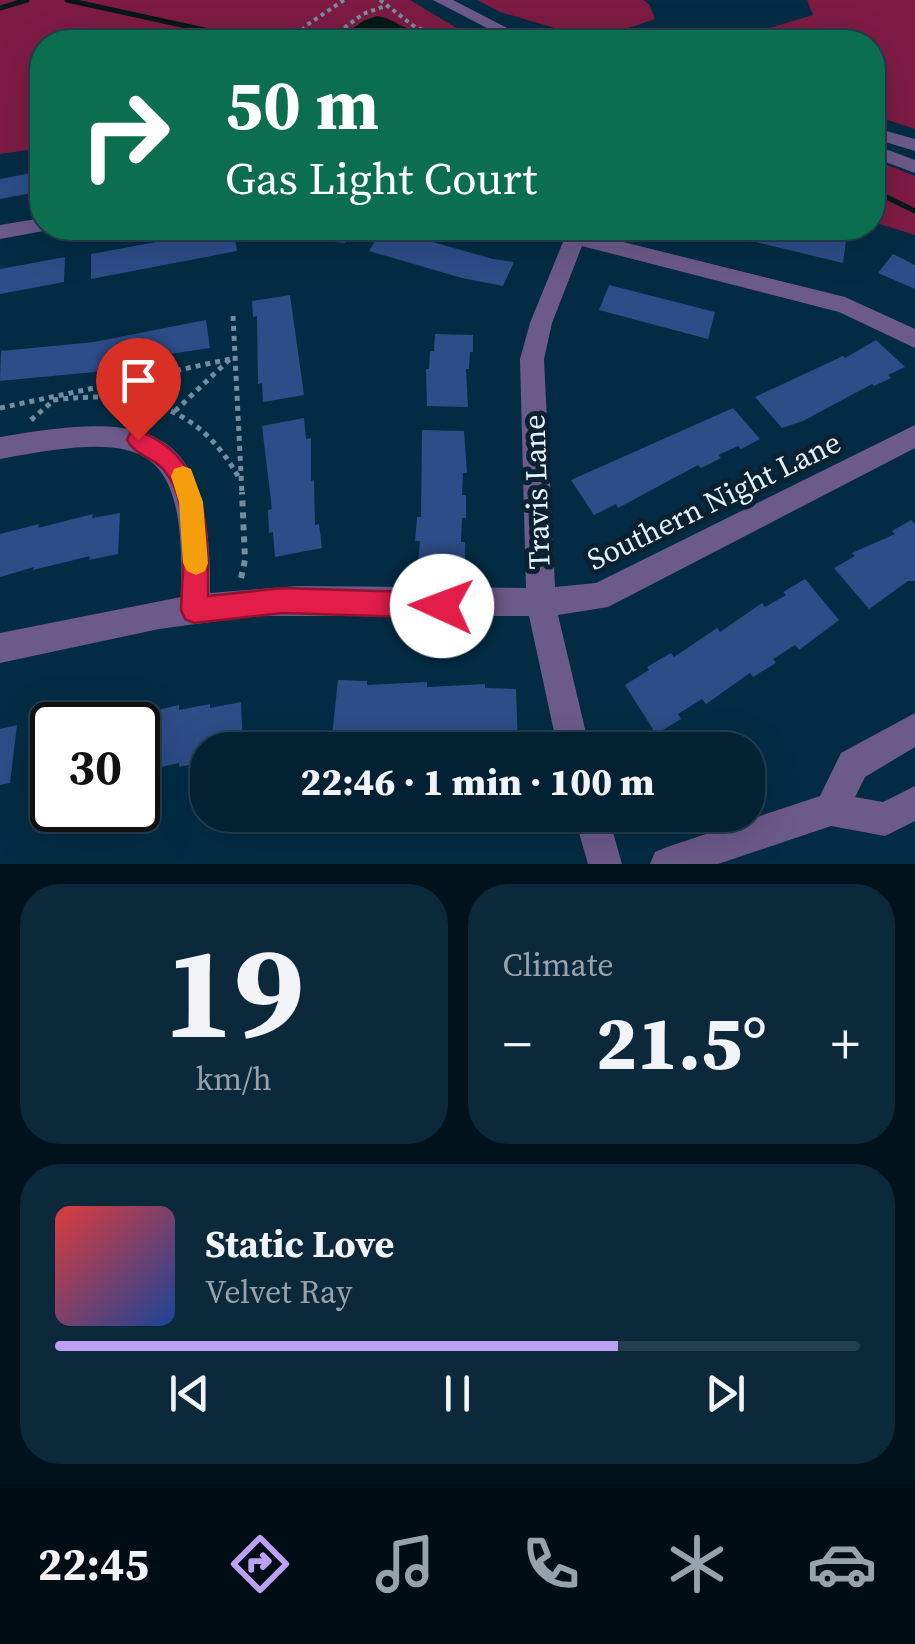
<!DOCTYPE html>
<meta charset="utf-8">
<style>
body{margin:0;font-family:"Source Serif 4",serif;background:#0c293b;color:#f1f3f6;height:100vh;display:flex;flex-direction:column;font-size:38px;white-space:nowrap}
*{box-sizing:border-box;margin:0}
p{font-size:32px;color:#96a3ac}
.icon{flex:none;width:55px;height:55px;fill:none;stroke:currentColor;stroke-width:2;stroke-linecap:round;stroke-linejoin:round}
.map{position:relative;height:864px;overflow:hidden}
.details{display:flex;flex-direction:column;gap:20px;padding:20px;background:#01121c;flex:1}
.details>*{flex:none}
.banner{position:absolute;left:30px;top:30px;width:855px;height:210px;border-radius:40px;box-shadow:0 10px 40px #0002,0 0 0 2px #233e4e;background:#0b6e4f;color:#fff;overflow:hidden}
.speed{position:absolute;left:30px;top:702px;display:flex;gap:20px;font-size:50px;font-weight:700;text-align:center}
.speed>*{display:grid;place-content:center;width:130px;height:130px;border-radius:50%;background:#022133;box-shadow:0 10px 40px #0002,0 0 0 2px #233e4e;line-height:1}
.speed .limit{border:5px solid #111;border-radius:15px;background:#fff;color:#111}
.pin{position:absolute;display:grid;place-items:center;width:85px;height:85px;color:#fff;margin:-102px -42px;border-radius:50% 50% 50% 0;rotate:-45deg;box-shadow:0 0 10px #0007}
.pin .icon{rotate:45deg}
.me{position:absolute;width:110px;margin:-55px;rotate:272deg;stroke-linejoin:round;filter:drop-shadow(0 0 8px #0008)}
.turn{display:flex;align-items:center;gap:35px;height:210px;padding:0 30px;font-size:45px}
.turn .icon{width:130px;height:130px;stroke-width:2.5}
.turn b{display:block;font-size:70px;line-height:85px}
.big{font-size:75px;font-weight:800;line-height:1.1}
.details .tile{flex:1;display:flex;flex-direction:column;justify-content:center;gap:15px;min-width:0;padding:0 35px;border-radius:40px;background:#0c293b}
.details .dial{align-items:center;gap:0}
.dial b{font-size:130px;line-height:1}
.song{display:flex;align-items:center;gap:30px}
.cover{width:120px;height:120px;border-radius:15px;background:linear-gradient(135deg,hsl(0 70% 55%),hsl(220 70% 35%))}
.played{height:10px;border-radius:5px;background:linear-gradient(90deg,#bca0f2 70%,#233e4e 70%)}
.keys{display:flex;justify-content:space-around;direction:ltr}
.heat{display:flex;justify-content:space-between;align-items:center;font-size:55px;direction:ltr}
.details .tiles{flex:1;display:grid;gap:20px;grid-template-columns:1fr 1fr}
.tile:last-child{grid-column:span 2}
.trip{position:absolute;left:190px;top:732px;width:575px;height:100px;border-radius:40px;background:#022133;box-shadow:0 10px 40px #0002,0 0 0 2px #233e4e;font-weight:800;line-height:100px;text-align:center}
.tab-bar{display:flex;height:160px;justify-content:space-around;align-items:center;background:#010d14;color:#96a3ac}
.tab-bar .icon{width:70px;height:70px}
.tab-bar .on{color:#bca0f2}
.tab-bar b{font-size:45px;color:#f1f3f6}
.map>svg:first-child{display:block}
.green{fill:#7d1b43}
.water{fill:#011915}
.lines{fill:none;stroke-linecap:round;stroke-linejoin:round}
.stream{stroke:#011915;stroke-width:5}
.building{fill:#2d4d88}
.path-far2{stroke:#718d9f;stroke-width:4;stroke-dasharray:4 4;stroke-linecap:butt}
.path-far1{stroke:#718d9f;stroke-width:5;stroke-dasharray:5 5;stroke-linecap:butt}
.path{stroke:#718d9f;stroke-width:6;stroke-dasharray:6 6;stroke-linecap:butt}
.minor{fill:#6c5a8a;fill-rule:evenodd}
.route{fill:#e11d48;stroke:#92132f;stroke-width:2.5}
.slow{fill:#f59e0b}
.labels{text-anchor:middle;stroke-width:10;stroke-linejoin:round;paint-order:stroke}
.street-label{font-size:30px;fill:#e4f2fd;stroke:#0a2131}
</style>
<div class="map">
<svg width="915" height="864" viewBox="0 0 915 864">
<rect width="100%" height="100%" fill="#032c44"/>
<g class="green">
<polygon points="0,0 410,0 480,42 42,42 42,148 0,154"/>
<polygon points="477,0 643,0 649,4 655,19 605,36 625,42 602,42 500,12"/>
<polygon points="807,0 915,0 915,129 873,115 872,42 723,42 813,15"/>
<polygon points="872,159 915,176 915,235 873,222"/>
</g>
<polygon class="water" points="377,16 386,18 435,42 334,42 363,21"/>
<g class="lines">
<g class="stream">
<polyline points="67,0 223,34"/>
<polyline points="0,8 27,0"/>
<polyline points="872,190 915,211"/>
</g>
</g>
<g class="building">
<polygon points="42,171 42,191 0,199 0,179"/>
<polygon points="233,228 237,251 91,279 91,254"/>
<polygon points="267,228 346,228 345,243 305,239 264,241"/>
<polygon points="383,228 493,259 514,262 503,286 462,278 369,251"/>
<polygon points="698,228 792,228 825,233 846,240 843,263"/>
<polygon points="893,254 915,265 915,289 878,273"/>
<polygon points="65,257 64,282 0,294 0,269"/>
<polygon points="609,285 715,312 708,339 599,310"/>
<polygon points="290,295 304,395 263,402 262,383 258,384 257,316 253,317 252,301"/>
<polygon points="206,320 210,348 163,355 94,372 0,381 1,351 94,342"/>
<polygon points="435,334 473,335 473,352 470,352 469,369 466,369 468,407 427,406 426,369 429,369 430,351 434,351"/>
<polygon points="876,340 905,367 888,375 891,378 874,386 872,384 803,421 782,428 755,397 843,356 845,358"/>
<polygon points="733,408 760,439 741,449 738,446 718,455 721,458 701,468 698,465 618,508 616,504 594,515 571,480"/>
<polygon points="304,418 306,439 311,438 311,481 314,480 315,525 319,524 322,548 275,557 273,532 269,533 268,510 272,509 262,426"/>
<polygon points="422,430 464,431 467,473 463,473 462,495 466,495 466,518 462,518 461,542 465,542 465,566 418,565 420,541 415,541 417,517 421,517"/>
<polygon points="120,513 118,554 89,560 90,556 33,570 34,567 0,577 0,534 39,524 38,528 93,514 92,518"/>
<polygon points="911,520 915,524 915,581 908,581 869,609 834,568 855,556 852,553 895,534 892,531"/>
<polygon points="805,579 839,620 799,650 795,645 773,659 776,663 753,677 750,673 706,704 702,699 678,714 681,719 656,734 625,685 649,670 647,667 671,653 674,657 717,628 720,632 762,603 765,607 786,595 783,592"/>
<polygon points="338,680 367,681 367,685 427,682 427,687 485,684 485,688 516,689 518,745 486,745 486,739 425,743 425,737 362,741 363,736 332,736"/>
<polygon points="241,702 243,750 208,750 208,761 179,767 179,763 148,770 147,764 138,766 138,725 55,725 55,718 87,711 87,716 149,707 149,712 179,705 179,710 210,704 210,708"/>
<polygon points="17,725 10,783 0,785 0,729"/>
</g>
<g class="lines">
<g class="path-far2">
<polyline points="380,0 415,27 456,42"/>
<polyline points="542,34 567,42"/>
<polyline points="291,42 307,25 344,0"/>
<polyline points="325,42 363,14 385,6"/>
</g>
<g class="path-far1">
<polyline points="233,316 242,494"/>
<path d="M 53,400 C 135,390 199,403 240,480"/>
<polyline points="0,408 235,358"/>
<polyline points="175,411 230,359"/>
<polyline points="31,420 53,401"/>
</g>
<polyline class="path" points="241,578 245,560 242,492"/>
<g class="minor">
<polygon points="433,0 453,0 534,42 514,42"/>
<polygon points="872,127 915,139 915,151 872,138"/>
<polygon points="872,144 915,160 915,173 872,157"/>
<polygon points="42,218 42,228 49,230 0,239 0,225"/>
<path d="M 527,228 L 575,230 L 845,297 L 915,329 L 915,348 L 839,312 L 582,246 L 552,323 L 544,359 L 555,587 L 596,583 L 915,425 L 915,448 L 608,607 L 558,615 L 590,750 L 558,750 L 529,616 L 255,616 L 159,629 L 0,663 L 0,633 L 181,597 C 186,439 145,432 0,459 L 0,437 C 152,410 212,424 210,593 L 298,586 L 526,588 L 520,359 L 530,323 L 563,242 L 530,233 Z"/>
<polygon points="915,713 915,747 865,777 855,797 883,802 915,786 915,821 885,836 831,826 718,864 650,864 655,852 667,847 820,796 841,753"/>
<polygon points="574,815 608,815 622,864 588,864"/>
</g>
</g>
<path class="route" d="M 138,431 C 210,456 208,532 208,596 L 283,588 L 442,593 L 451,596 L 455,606 L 451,615 L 442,618 L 283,613 L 194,623 L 185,619 L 181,610 C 182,568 193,505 164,470 C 153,457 135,455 127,440 L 130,433 Z"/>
<polygon class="slow" points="183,466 191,469 203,502 208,563 205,571 196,575 187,571 183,563 179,502 171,476 174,469"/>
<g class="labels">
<g class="street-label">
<text transform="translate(537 492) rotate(-92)" y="10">Travis Lane</text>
<text transform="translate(714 501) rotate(-26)" y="10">Southern Night Lane</text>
</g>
</g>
</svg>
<div class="speed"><div class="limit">30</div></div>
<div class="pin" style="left:138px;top:440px;background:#d93025"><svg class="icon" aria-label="arrive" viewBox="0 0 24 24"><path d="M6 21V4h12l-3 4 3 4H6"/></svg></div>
<svg class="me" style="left:442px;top:606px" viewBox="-20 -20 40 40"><circle r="19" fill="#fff"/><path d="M0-13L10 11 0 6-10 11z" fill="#e11d48"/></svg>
<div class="trip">22:46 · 1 min · 100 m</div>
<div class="banner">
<div class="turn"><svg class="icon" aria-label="right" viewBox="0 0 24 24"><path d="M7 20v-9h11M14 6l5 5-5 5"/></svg><div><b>50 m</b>Gas Light Court</div></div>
</div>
</div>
<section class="details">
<div class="tiles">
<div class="tile dial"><b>19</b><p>km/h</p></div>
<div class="tile"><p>Climate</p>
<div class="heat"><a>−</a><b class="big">21.5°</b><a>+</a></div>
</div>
<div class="tile">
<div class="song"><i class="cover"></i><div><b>Static Love</b><p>Velvet Ray</p></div></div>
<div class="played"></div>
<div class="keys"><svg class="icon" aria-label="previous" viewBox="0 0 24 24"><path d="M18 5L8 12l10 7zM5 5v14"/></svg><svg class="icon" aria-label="pause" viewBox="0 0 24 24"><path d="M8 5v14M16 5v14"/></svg><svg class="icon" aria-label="next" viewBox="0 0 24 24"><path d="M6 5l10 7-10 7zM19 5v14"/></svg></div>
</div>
</div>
</section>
<nav class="tab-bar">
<b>22:45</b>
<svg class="icon on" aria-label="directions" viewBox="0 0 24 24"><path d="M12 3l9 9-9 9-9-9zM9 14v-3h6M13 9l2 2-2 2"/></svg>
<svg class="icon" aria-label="music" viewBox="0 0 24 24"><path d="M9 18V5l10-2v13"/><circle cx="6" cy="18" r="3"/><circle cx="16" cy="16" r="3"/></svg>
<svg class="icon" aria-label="phone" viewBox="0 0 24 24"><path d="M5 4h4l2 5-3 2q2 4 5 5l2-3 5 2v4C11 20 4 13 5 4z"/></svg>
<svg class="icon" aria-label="climate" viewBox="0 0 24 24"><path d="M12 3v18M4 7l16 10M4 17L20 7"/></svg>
<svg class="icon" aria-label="car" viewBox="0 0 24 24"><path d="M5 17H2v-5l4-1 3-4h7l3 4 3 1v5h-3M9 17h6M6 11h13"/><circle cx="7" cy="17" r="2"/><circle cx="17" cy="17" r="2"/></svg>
</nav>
